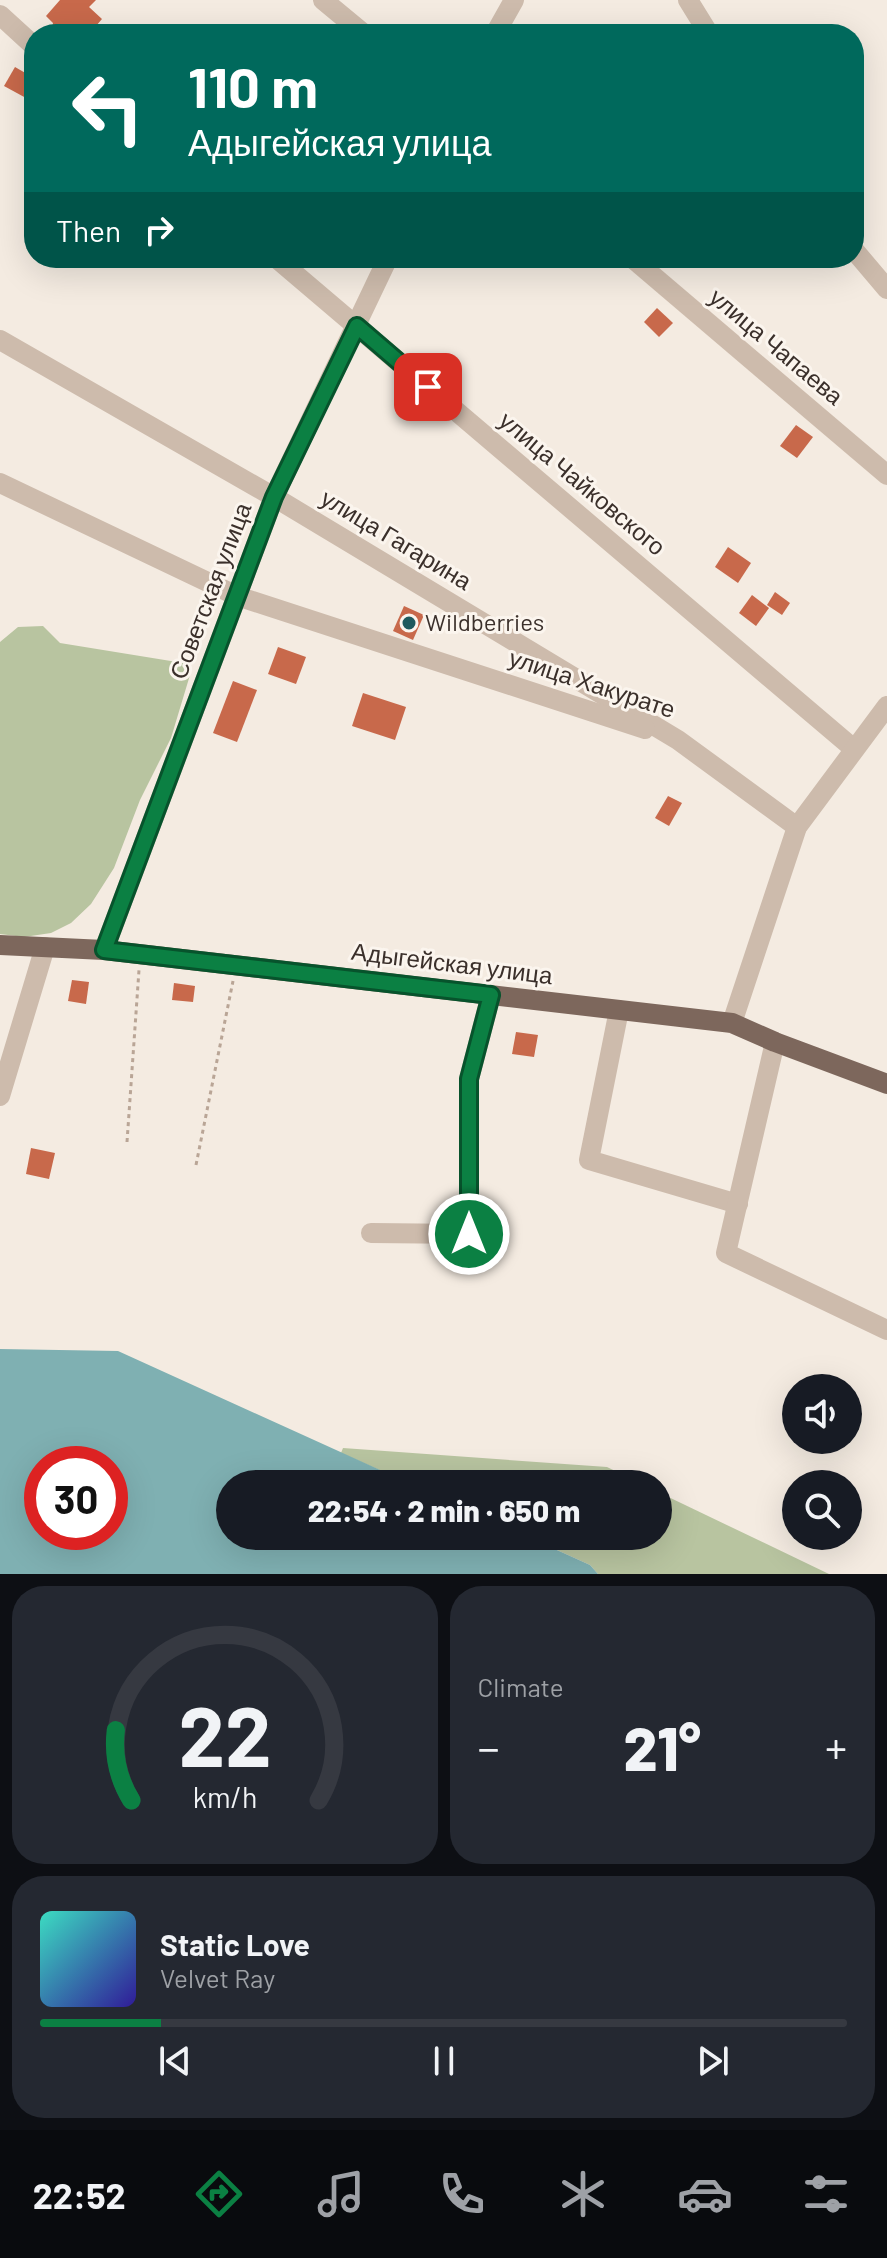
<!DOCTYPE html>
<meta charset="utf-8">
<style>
body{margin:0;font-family:Barlow,sans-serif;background:#242831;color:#f1f3f6;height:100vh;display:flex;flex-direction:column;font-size:30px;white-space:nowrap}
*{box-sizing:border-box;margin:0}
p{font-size:26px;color:#9ea1a6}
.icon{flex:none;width:44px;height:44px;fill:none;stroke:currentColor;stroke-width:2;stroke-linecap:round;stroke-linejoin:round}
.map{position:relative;height:1574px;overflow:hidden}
.sheet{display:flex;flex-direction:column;gap:12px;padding:12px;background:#0d0f14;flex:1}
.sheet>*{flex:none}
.hud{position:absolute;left:24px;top:24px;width:840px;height:244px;border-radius:32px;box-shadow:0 8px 32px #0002;background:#00695c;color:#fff;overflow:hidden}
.controls{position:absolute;left:782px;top:1374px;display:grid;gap:16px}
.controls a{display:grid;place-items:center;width:80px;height:80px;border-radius:50%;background:#171b24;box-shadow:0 8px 32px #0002;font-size:40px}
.speed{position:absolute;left:24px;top:1446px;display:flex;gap:16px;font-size:40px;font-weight:700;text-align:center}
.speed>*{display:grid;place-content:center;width:104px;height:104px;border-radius:50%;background:#171b24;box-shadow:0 8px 32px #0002;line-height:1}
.speed .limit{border:12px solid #d22;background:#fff;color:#111}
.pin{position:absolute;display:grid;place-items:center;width:68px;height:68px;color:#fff;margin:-34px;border-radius:16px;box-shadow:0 4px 12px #0006}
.me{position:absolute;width:88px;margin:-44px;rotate:0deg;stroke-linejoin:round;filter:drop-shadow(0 0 6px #0008)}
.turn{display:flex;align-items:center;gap:28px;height:168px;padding:0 32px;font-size:36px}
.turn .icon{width:104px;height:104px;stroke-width:2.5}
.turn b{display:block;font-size:56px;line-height:68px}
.then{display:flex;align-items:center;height:76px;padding:0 32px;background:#0003;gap:16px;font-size:30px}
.big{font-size:60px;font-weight:800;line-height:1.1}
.sheet .widget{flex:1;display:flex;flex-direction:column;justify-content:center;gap:12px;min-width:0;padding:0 28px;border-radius:32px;background:#242831}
.sheet .dial{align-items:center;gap:0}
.dial svg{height:208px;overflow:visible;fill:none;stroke:#363941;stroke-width:7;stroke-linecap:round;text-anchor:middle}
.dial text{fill:#f1f3f6;stroke:none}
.song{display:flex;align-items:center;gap:24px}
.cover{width:96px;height:96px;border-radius:12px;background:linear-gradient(135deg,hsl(170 70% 55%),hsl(250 70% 35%))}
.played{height:8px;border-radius:4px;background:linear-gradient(90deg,#0b8043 15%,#363941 15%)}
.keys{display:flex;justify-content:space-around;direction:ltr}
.heat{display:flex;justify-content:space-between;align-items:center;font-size:44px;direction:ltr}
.sheet .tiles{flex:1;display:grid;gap:12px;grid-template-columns:1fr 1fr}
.widget:last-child{grid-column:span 2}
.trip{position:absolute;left:216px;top:1470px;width:456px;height:80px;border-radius:40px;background:#171b24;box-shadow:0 8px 32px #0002;font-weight:800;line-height:80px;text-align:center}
.tab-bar{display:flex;height:128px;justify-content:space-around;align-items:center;background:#090b0e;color:#9ea1a6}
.tab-bar .icon{width:56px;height:56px}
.tab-bar .current{color:#0b8043}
.tab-bar b{font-size:36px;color:#f1f3f6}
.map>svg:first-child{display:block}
.green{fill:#b8c4a0}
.water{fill:#7fb0b2;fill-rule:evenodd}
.building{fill:#c8694b}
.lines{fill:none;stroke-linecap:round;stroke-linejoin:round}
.path{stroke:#b9a596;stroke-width:3;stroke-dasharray:4 4;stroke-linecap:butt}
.minor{stroke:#cdbbac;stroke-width:20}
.major{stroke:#7d675c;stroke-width:20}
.route-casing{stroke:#07532c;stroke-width:20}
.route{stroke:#0b8043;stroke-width:14}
.poi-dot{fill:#1f5a5e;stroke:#fbf5ee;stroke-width:3}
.labels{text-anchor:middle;stroke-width:6;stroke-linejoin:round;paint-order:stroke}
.street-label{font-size:24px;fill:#3b302b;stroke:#fbf5ee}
.poi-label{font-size:24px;fill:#3b302b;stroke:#fbf5ee;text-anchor:start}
</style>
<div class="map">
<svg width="887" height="1574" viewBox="0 0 887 1574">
<rect width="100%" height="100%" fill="#f4ebe1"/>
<g class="green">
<polygon points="43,626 60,643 177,662 188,658 190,675 171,738 140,800 114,868 91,904 71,923 51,933 24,937 0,934 0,642 18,627"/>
<polygon points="343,1448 607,1467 642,1484 411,1484 341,1453"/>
<polygon points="658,1492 829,1574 598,1574 590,1565 526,1536 658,1536"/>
</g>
<path class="water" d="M 0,1349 L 118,1351 L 411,1484 L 230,1484 L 230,1536 L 526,1536 L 590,1565 L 598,1574 L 0,1574 ZM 42,1464 L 110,1464 L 110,1532 L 42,1532 Z"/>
<g class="building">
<polygon points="60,0 96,0 89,7 102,19 89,34 57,34 52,28 53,23 46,16"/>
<polygon points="15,67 34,78 34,84 26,98 4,86"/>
<polygon points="657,308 673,323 659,337 644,322"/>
<polygon points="796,425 813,437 797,458 780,446"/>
<polygon points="728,547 751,563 738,583 715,567"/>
<polygon points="775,592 790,603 782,615 767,605"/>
<polygon points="752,595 769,608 756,626 739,613"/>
<polygon points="404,606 424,615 413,640 393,631"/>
<polygon points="278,647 306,657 296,684 268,674"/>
<polygon points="233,681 257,690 237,742 213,733"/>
<polygon points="363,693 406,707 395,740 352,726"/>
<polygon points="668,796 682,803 669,826 655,818"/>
<polygon points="72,980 89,982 86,1004 68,1001"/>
<polygon points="174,983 195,986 193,1002 172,1000"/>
<polygon points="516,1032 538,1035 534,1057 512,1054"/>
<polygon points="31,1148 55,1153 49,1179 26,1174"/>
</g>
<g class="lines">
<g class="path">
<polyline points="127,1142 139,970"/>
<polyline points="196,1165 233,981"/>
</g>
<g class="minor">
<polyline points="323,0 364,34"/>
<polyline points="688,0 709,34"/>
<polyline points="0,15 34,46"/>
<polyline points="495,34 514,0"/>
<polyline points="854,250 887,289"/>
<polyline points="276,258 854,749"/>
<polyline points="632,258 887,475"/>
<polyline points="0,340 274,497 678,740 797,827"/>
<polyline points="0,483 237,596 645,729"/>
<polyline points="104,950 274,497 388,258"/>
<polyline points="619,1010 589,1160 738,1204"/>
<polyline points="732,1023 797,827 887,706"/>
<polyline points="775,1042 726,1253 887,1330"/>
<polyline points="0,1096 45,947"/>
<polyline points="371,1233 469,1234 469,1079 491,995"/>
</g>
<polyline class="major" points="0,945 104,950 732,1023 775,1042 887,1084"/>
</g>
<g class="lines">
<g class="route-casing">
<polyline id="route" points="428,387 357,326 274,497 104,950 491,995 469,1079 469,1234"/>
</g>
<use href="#route" class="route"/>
</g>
<circle class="poi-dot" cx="409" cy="623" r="8"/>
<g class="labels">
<g class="street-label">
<text transform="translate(776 347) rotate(40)" y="8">улица Чапаева</text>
<text transform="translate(582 484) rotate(40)" y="8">улица Чайковского</text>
<text transform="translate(396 540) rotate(31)" y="8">улица Гагарина</text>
<text transform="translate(211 591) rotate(-69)" y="8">Советская улица</text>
<text transform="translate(592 684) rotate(18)" y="8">улица Хакурате</text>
<text transform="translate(452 964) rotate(7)" y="8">Адыгейская улица</text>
</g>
<g class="poi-label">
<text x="425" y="631">Wildberries</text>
</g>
</g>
</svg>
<div class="controls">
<a><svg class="icon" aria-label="sound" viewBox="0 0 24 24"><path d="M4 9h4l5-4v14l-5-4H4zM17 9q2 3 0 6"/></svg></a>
<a><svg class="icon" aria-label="search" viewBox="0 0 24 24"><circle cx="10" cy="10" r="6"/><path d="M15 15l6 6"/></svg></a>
</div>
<div class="speed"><div class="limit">30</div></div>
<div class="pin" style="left:428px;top:387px;background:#d93025"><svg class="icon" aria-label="arrive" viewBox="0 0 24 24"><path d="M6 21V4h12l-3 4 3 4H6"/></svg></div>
<svg class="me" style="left:469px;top:1234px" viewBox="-20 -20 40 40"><circle r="17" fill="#0b8043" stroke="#fff" stroke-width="3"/><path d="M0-11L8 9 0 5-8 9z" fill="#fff"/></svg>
<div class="trip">22:54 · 2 min · 650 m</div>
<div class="hud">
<div class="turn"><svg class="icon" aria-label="left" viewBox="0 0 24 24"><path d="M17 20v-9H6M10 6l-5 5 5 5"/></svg><div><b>110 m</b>Адыгейская улица</div></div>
<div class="then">Then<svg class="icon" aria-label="right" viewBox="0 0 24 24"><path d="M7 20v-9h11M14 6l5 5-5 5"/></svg></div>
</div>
</div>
<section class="sheet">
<div class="tiles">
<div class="widget dial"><svg viewBox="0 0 100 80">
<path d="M14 69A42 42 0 1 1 86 69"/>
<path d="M14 69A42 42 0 0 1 8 42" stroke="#0b8043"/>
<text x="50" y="56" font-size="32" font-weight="700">22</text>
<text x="50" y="72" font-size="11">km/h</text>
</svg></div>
<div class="widget"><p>Climate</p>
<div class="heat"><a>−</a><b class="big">21°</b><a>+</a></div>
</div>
<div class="widget">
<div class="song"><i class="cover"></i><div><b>Static Love</b><p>Velvet Ray</p></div></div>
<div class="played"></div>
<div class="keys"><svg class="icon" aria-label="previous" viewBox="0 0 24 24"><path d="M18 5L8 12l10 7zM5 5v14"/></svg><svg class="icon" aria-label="pause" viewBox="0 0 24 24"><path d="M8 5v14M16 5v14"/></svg><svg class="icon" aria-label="next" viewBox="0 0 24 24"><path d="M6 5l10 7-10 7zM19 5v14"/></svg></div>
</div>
</div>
</section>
<nav class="tab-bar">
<b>22:52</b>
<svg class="icon current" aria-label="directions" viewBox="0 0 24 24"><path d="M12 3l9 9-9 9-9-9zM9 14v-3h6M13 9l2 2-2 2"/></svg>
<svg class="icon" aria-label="music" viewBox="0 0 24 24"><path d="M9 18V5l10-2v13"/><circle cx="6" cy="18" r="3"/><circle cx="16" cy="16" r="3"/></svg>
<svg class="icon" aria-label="phone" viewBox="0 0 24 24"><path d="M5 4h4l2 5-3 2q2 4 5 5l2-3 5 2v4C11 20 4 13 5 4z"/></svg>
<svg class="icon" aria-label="climate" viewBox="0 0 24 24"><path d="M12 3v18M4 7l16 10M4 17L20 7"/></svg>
<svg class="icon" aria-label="car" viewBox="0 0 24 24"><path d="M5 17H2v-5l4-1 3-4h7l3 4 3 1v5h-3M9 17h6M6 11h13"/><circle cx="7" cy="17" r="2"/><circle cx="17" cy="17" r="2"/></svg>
<svg class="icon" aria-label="filters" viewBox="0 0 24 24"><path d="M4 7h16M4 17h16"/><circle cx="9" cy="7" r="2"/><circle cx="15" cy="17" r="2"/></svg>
</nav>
